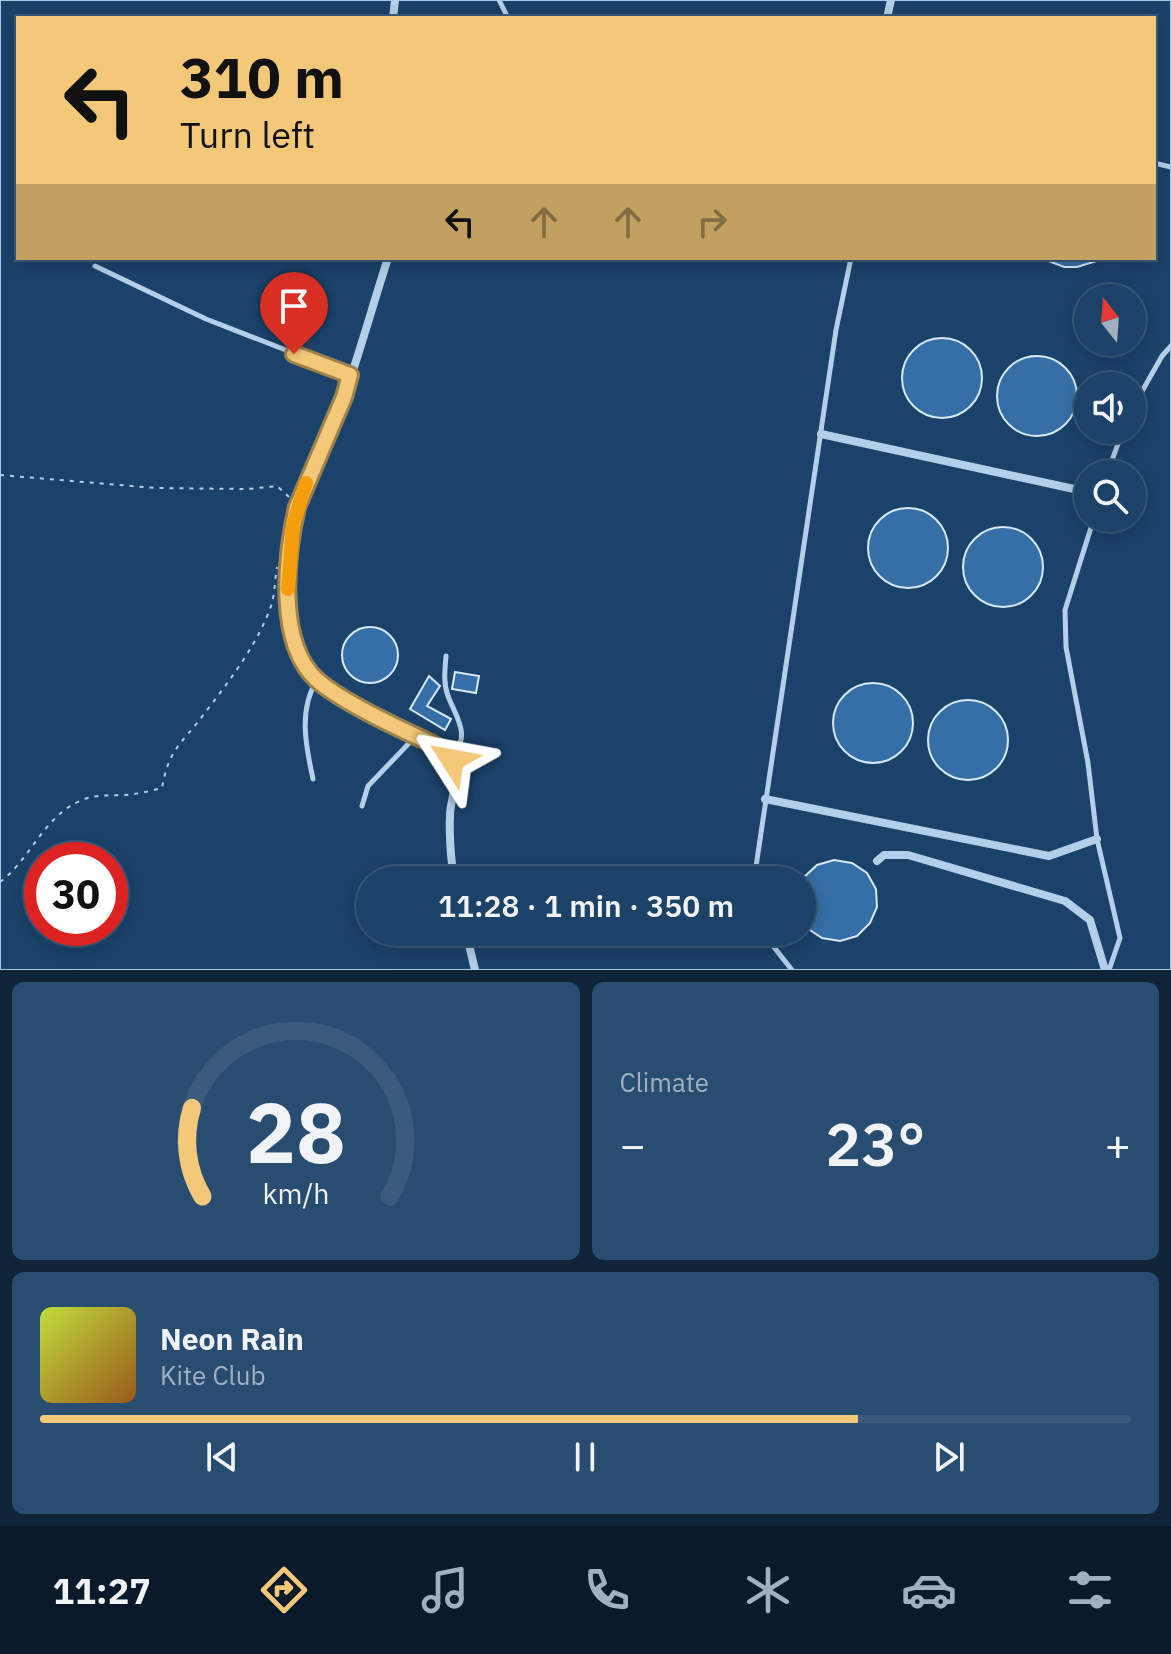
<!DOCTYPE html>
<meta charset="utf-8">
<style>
body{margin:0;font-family:"IBM Plex Sans",sans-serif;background:#294d71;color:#f1f3f6;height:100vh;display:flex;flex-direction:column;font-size:30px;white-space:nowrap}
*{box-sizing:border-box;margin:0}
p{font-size:26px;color:#a0b0c0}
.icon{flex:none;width:44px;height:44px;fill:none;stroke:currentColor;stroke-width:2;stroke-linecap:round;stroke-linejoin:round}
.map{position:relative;height:970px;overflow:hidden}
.panel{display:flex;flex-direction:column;gap:12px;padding:12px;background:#0f2439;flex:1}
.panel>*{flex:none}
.top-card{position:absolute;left:16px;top:16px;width:1140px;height:244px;border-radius:0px;box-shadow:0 4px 20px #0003,0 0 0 2px #3a5b7c;background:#f3c878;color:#111;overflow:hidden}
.needle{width:52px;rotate:343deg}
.fabs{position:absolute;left:1074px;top:284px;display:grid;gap:16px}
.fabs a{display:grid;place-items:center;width:72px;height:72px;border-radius:50%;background:#1c4268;box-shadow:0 4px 20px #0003,0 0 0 2px #3a5b7c;font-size:40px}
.speed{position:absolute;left:24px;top:842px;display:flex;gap:16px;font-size:40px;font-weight:700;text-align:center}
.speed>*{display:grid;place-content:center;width:104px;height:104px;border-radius:50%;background:#1c4268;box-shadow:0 4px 20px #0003,0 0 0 2px #3a5b7c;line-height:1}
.speed .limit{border:12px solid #d22;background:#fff;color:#111}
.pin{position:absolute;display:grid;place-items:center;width:68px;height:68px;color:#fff;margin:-82px -34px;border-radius:50% 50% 50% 0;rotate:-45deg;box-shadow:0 0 8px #0007}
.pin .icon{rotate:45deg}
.me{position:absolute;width:88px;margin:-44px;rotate:304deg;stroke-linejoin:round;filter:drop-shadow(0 0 6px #0008)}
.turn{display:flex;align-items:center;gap:28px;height:168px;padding:0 32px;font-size:36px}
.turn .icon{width:104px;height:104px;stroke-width:2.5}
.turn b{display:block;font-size:56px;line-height:68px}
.lanes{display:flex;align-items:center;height:76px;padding:0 32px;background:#0003;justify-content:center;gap:40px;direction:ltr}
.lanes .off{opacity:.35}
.big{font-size:60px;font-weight:600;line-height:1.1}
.panel .tile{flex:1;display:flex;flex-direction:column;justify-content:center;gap:12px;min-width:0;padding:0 28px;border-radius:12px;background:#294d71}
.panel .dial{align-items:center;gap:0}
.dial svg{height:208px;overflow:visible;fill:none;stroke:#3a5b7c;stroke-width:7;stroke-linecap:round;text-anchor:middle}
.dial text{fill:#f1f3f6;stroke:none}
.song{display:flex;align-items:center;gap:24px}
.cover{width:96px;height:96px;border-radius:12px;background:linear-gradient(135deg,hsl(70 70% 55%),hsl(30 70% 35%))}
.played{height:8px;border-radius:4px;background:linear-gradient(90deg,#f3c878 75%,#3a5b7c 75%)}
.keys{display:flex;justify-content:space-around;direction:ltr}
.heat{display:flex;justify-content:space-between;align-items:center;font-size:44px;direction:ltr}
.panel .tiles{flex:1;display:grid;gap:12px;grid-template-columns:1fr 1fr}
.tile:last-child{grid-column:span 2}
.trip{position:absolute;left:356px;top:866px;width:460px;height:80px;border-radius:40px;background:#1c4268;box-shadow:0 4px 20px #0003,0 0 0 2px #3a5b7c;font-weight:600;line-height:80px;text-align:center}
.tab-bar{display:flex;height:128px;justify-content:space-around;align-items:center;background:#0b1a2a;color:#a0b0c0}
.tab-bar .icon{width:56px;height:56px}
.tab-bar .on{color:#f3c878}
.tab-bar b{font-size:36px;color:#f1f3f6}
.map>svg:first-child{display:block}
.water{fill:#1b426a;stroke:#a8cbea;stroke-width:2;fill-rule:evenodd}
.building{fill:#366fa7;stroke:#d8e8f7;stroke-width:2}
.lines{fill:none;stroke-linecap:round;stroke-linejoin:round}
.path{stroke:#b4cfea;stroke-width:2;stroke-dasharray:4 6;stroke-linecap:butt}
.lane{stroke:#b4cfea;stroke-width:5}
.street{stroke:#b4cfea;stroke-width:8}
.route-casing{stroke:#9e824e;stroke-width:20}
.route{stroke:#f3c878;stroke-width:14}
.slow{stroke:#f59e0b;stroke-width:14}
</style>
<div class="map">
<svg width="1171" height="970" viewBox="0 0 1171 970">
<rect width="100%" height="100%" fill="#26588a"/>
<path class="water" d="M 0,0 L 1171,0 L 1171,970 L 0,970 ZM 18,18 L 1154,18 L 1154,258 L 18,258 ZM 1088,298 L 1132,298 L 1132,342 L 1088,342 ZM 1088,386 L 1132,386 L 1132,430 L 1088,430 ZM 1088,474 L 1132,474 L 1132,518 L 1088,518 ZM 42,860 L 110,860 L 110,928 L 42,928 ZM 370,880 L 802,880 L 802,932 L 370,932 Z"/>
<g class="building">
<polygon points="1041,258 1100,258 1100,260 1077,267 1064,267"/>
<circle cx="942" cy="378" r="40"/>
<circle cx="1037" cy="396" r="40"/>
<circle cx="908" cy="548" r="40"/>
<circle cx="1003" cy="567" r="40"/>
<circle cx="370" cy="655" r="28"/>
<polygon points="455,672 479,676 476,693 452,689"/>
<polygon points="429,676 440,686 427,706 451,719 445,730 410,709"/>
<circle cx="873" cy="723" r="40"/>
<circle cx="968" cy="740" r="40"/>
<polygon points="834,860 852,863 867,873 876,889 877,907 870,923 857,936 840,941 822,938 807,928 802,920 803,878 817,865"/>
</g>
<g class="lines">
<g class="path">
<polyline points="0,475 155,488 248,489 277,486 290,498"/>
<path d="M 0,882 C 32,858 43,816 82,800 C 96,794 111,796 126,795 C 138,794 150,791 162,788 C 169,748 181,745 204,714 C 228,683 260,641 272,603 C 275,592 275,578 277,567"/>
</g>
<g class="lane">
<polyline points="499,0 508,18"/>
<polyline points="1154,163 1171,167"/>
<polyline points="95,266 206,319 350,375"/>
<polyline points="1132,409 1162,356 1171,346"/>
<polyline points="1107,474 1123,430"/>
<polyline points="1094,518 1065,610 1066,647 1088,763 1097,839 1120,938 1109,970"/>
<path d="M 446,656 C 445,669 443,683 448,696 C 456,717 473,738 450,756"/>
<path d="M 313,779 C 306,747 298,710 317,680"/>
<polyline points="362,806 368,786 415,737"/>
<polyline points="754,880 836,330 851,258"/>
<polyline points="762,932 792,970"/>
</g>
<g class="street">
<polyline points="393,18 395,0"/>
<polyline points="887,18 891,0"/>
<path d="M 388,258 C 373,304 360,352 344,397 C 331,435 307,470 296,508 C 283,555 280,633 311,673 C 330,697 402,730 431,743 C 438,747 447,751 451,759 C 462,776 450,798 450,816 C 449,837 451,859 454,880"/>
<polyline points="821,434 1088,492"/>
<polyline points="765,799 1049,856 1097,839"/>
<polyline points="877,861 884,855 908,855 1065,901 1090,920 1105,970"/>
<polyline points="466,932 475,970"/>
</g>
</g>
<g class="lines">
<g class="route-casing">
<path id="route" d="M 294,354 L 350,375 L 344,397 L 297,507 C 286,555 276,643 317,680 C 342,702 400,729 431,743 L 444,751 L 452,760"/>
</g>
<use href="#route" class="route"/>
<polyline class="slow" points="288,589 293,525 306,483"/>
</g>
</svg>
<div class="fabs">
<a><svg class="needle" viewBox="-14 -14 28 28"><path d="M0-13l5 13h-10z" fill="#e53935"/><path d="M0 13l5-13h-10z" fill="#a0b0c0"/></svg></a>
<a><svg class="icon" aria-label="sound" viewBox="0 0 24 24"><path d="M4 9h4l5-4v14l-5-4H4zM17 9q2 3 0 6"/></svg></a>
<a><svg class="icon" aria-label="search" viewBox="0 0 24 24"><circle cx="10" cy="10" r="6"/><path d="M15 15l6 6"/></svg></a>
</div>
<div class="speed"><div class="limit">30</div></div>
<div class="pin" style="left:294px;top:354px;background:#d93025"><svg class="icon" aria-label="arrive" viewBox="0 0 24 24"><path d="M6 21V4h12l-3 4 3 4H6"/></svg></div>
<svg class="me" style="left:452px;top:760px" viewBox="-20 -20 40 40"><path d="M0-17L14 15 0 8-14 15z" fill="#f3c878" stroke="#fff" stroke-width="4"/></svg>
<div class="trip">11:28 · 1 min · 350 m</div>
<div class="top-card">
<div class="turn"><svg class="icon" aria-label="left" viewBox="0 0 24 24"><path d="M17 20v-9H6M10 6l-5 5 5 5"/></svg><div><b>310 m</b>Turn left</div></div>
<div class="lanes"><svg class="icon" aria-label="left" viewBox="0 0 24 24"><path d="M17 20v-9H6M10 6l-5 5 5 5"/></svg><svg class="icon off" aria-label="ahead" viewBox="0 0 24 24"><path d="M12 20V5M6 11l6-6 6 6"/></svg><svg class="icon off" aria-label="ahead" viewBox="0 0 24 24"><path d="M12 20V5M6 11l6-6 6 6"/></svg><svg class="icon off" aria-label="right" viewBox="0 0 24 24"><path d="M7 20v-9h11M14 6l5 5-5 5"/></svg></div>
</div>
</div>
<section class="panel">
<div class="tiles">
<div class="tile dial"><svg viewBox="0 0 100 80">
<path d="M14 69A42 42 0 1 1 86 69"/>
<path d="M14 69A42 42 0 0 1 10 35" stroke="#f3c878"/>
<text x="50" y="56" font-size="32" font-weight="700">28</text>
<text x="50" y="72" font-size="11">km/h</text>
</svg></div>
<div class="tile"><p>Climate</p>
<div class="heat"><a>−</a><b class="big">23°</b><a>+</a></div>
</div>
<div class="tile">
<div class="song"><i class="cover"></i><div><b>Neon Rain</b><p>Kite Club</p></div></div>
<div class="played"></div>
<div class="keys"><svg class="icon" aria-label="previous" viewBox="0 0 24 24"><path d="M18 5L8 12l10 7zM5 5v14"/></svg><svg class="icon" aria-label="pause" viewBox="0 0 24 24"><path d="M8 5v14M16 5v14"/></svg><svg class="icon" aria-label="next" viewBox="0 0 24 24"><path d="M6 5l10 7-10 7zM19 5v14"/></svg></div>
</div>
</div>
</section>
<nav class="tab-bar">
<b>11:27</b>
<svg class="icon on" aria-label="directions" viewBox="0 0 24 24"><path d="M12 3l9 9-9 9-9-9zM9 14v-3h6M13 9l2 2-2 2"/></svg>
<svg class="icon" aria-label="music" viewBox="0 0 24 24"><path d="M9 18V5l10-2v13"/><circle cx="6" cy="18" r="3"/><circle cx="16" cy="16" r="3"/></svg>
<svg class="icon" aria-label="phone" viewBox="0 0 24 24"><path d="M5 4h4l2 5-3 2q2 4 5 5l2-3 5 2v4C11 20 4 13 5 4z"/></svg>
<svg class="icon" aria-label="climate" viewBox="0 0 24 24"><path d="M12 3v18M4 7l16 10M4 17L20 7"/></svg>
<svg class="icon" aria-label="car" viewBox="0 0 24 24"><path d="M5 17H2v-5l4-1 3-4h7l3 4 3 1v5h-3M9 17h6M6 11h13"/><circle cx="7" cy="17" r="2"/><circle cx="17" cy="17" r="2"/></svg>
<svg class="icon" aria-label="filters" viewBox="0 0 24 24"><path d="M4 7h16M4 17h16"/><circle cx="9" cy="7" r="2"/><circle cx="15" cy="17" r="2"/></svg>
</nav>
